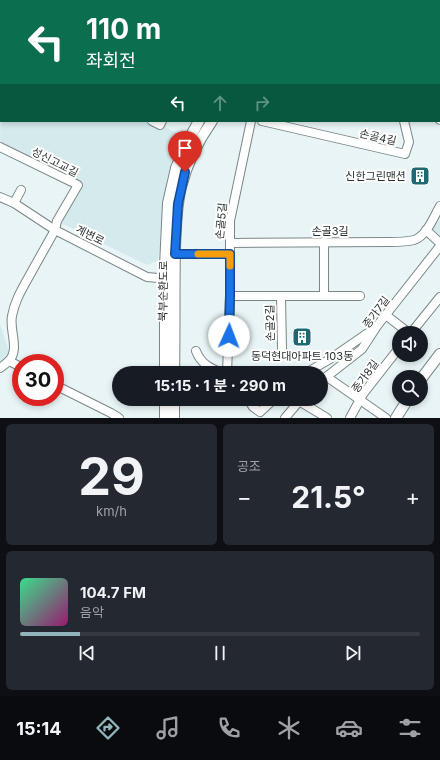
<!DOCTYPE html>
<html lang="ko">
<meta charset="utf-8">
<style>
body{margin:0;font-family:Inter,"Noto Sans KR",sans-serif;background:#242831;color:#f1f3f6;height:100vh;display:flex;flex-direction:column;font-size:15px;white-space:nowrap}
*{box-sizing:border-box;margin:0}
p{font-size:13px;color:#9ea1a6}
.icon{flex:none;width:22px;height:22px;fill:none;stroke:currentColor;stroke-width:2;stroke-linecap:round;stroke-linejoin:round}
.map{position:relative;height:418px;overflow:hidden}
.details{display:flex;flex-direction:column;gap:6px;padding:6px;background:#0d0f14;flex:1}
.details>*{flex:none}
.banner{position:absolute;left:0px;top:0px;width:440px;height:122px;box-shadow:0 2px 6px #0003;background:#0b6e4f;color:#fff;overflow:hidden}
.fabs{position:absolute;left:392px;top:326px;display:grid;gap:8px}
.fabs a{display:grid;place-items:center;width:36px;height:36px;border-radius:50%;background:#171b24;box-shadow:0 2px 6px #0003;font-size:20px}
.speed{position:absolute;left:12px;top:354px;display:flex;gap:8px;font-size:20px;font-weight:700;text-align:center}
.speed>*{display:grid;place-content:center;width:52px;height:52px;border-radius:50%;background:#171b24;box-shadow:0 2px 6px #0003;line-height:1}
.speed .limit{border:6px solid #d22;background:#fff;color:#111}
.pin{position:absolute;display:grid;place-items:center;width:34px;height:34px;color:#fff;margin:-41px -17px;border-radius:50% 50% 50% 0;rotate:-45deg;box-shadow:0 0 4px #0007}
.pin .icon{rotate:45deg}
.me{position:absolute;width:44px;margin:-22px;rotate:2deg;stroke-linejoin:round;filter:drop-shadow(0 0 3px #0008)}
.turn{display:flex;align-items:center;gap:14px;height:84px;padding:0 20px;font-size:18px}
.turn .icon{width:52px;height:52px;stroke-width:2.5}
.turn b{display:block;font-size:28px;line-height:34px}
.lanes{display:flex;align-items:center;height:38px;padding:0 20px;background:#0003;justify-content:center;gap:20px;direction:ltr}
.lanes .off{opacity:.35}
.big{font-size:30px;font-weight:700;line-height:1.1}
.details .widget{flex:1;display:flex;flex-direction:column;justify-content:center;gap:6px;min-width:0;padding:0 14px;border-radius:6px;background:#242831}
.details .dial{align-items:center;gap:0}
.dial b{font-size:52px;line-height:1}
.song{display:flex;align-items:center;gap:12px}
.cover{width:48px;height:48px;border-radius:6px;background:linear-gradient(135deg,hsl(150 70% 55%),hsl(320 70% 35%))}
.played{height:4px;border-radius:2px;background:linear-gradient(90deg,#92b5bb 15%,#363941 15%)}
.keys{display:flex;justify-content:space-around;direction:ltr}
.heat{display:flex;justify-content:space-between;align-items:center;font-size:22px;direction:ltr}
.details .tiles{flex:1;display:grid;gap:6px;grid-template-columns:1fr 1fr}
.widget:last-child{grid-column:span 2}
.trip{position:absolute;left:112px;top:366px;width:216px;height:40px;border-radius:20px;background:#171b24;box-shadow:0 2px 6px #0003;font-weight:700;line-height:40px;text-align:center}
.menu{display:flex;height:64px;justify-content:space-around;align-items:center;background:#090b0e;color:#9ea1a6}
.menu .icon{width:28px;height:28px}
.menu .on{color:#92b5bb}
.menu b{font-size:18px;color:#f1f3f6}
.map>svg:first-child{display:block}
.built{fill:#d5eaed}
.lines{fill:none;stroke-linecap:round;stroke-linejoin:round}
.minor-casing{stroke:#7b8687;stroke-width:10}
.major-casing{stroke:#7b8687;stroke-width:12}
.minor{stroke:#fff;stroke-width:8}
.major{stroke:#fff;stroke-width:10}
.route-casing{stroke:#114b97;stroke-width:10}
.route{stroke:#1a73e8;stroke-width:7}
.slow{stroke:#f59e0b;stroke-width:7}
.labels{text-anchor:middle;stroke-width:4;stroke-linejoin:round;paint-order:stroke}
.street-label{font-size:11px;fill:#2b3031;stroke:#fefefe}
.poi-label{font-size:11px;fill:#2b3031;stroke:#fefefe;text-anchor:end}
</style>
<div class="map">
<svg width="440" height="418" viewBox="0 0 440 418">
<rect width="100%" height="100%" fill="#e8f4f6"/>
<g class="built">
<polygon points="1,57 1,121 152,121 183,136 173,157 167,179 163,205 161,243 157,261 147,265 61,223 81,184 0,147"/>
<polygon points="440,220 440,236 434,231 433,228"/>
<polygon points="0,324 10,355 0,362"/>
</g>
<g class="lines">
<g class="minor-casing">
<g id="minor">
<polyline points="31,0 32,1"/>
<polyline points="0,58 1,57"/>
<polyline points="0,104 1,105"/>
<polyline points="439,119 440,120"/>
<polyline points="152,121 160,125 162,121"/>
<polyline points="262,121 405,154 409,142 404,121"/>
<path d="M 0,147 L 78,185 L 57,221 L 55,230 C 47,244 40,257 32,271 C 24,286 15,299 12,316 C 9,330 20,349 9,361"/>
<polyline points="0,197 14,203 55,230 147,277 170,279"/>
<polyline points="14,203 21,190"/>
<polyline points="426,230 440,243"/>
<path d="M 230,243 L 389,242 C 397,242 406,242 414,240 C 427,236 434,216 440,206"/>
<polyline points="175,254 229,254"/>
<polyline points="230,296 360,296"/>
<polyline points="281,296 282,350"/>
<polyline points="324,296 324,242"/>
<polyline points="387,316 409,333"/>
<polyline points="411,333 440,297"/>
<path d="M 196,351 C 201,364 210,368 222,373"/>
<polyline points="0,368 9,361 21,367"/>
<polyline points="227,373 230,296 230,221 251,121"/>
<polyline points="306,373 330,359 375,328"/>
<polyline points="327,377 386,418"/>
<polyline points="321,381 362,349 377,326 440,246"/>
<polyline points="55,385 111,413 119,418"/>
<polyline points="248,399 253,407 260,412 274,399"/>
<polyline points="299,401 327,418"/>
<polyline points="285,418 301,399"/>
<polyline points="350,418 363,394 399,348"/>
</g>
</g>
<g class="major-casing">
<g id="major">
<polyline points="334,1 335,0"/>
<polyline points="347,1 348,0"/>
<polyline points="165,373 165,266 168,203 176,168 188,141 199,121"/>
<path d="M 174,373 C 175,331 174,289 175,248 C 176,227 176,207 181,187 C 187,163 198,141 212,121"/>
<polyline points="421,379 440,354"/>
<polyline points="165,418 165,399"/>
<polyline points="174,418 174,399"/>
<polyline points="396,418 408,399"/>
</g>
</g>
<use href="#minor" class="minor"/>
<use href="#major" class="major"/>
</g>
<g class="lines">
<g class="route-casing">
<polyline id="route" points="185,172 178,204 175,254 230,254 230,296 229,336"/>
</g>
<use href="#route" class="route"/>
<polyline class="slow" points="198,254 230,254 230,266"/>
</g>
<defs>
<g id="building-square" transform="scale(1)"><rect x="-9" y="-9" width="18" height="18" rx="4" fill="#1d6972" stroke="#fefefe"/><path d="M-4-6H4V6H1V3H-1V6H-4ZM-2.5-4.3h1.7v1.8h-1.7ZM.8-4.3h1.7v1.8H.8ZM-2.5-1h1.7V.8h-1.7ZM.8-1h1.7V.8H.8Z" fill="#fff"/></g>
</defs>
<g fill-rule="evenodd">
<use href="#building-square" x="420" y="176"/>
<use href="#building-square" x="302" y="337"/>
</g>
<g class="labels">
<g class="street-label">
<text transform="translate(378 137) rotate(13)" y="4">손골4길</text>
<text transform="translate(55 162) rotate(27)" y="4">성신고교길</text>
<text transform="translate(221 221) rotate(-85)" y="4">손골5길</text>
<text x="330" y="235">손골3길</text>
<text transform="translate(90 235) rotate(27)" y="4">계변로</text>
<text transform="translate(163 291) rotate(-89)" y="4">북부순환도로</text>
<text transform="translate(376 312) rotate(-53)" y="4">종가7길</text>
<text transform="translate(270 323) rotate(-91)" y="4">손골2길</text>
<text transform="translate(365 376) rotate(-54)" y="4">종가8길</text>
</g>
<g class="poi-label">
<text x="406" y="180">신한그린맨션</text>
<text x="302" y="360" text-anchor="middle">동덕현대아파트 103동</text>
</g>
</g>
</svg>
<div class="fabs">
<a><svg class="icon" aria-label="sound" viewBox="0 0 24 24"><path d="M4 9h4l5-4v14l-5-4H4zM17 9q2 3 0 6"/></svg></a>
<a><svg class="icon" aria-label="search" viewBox="0 0 24 24"><circle cx="10" cy="10" r="6"/><path d="M15 15l6 6"/></svg></a>
</div>
<div class="speed"><div class="limit">30</div></div>
<div class="pin" style="left:185px;top:172px;background:#d93025"><svg class="icon" aria-label="arrive" viewBox="0 0 24 24"><path d="M6 21V4h12l-3 4 3 4H6"/></svg></div>
<svg class="me" style="left:229px;top:336px" viewBox="-20 -20 40 40"><circle r="19" fill="#fff"/><path d="M0-13L10 11 0 6-10 11z" fill="#1a73e8"/></svg>
<div class="trip">15:15 · 1 분 · 290 m</div>
<div class="banner">
<div class="turn"><svg class="icon" aria-label="left" viewBox="0 0 24 24"><path d="M17 20v-9H6M10 6l-5 5 5 5"/></svg><div><b>110 m</b>좌회전</div></div>
<div class="lanes"><svg class="icon" aria-label="left" viewBox="0 0 24 24"><path d="M17 20v-9H6M10 6l-5 5 5 5"/></svg><svg class="icon off" aria-label="ahead" viewBox="0 0 24 24"><path d="M12 20V5M6 11l6-6 6 6"/></svg><svg class="icon off" aria-label="right" viewBox="0 0 24 24"><path d="M7 20v-9h11M14 6l5 5-5 5"/></svg></div>
</div>
</div>
<section class="details">
<div class="tiles">
<div class="widget dial"><b>29</b><p>km/h</p></div>
<div class="widget"><p>공조</p>
<div class="heat"><a>−</a><b class="big">21.5°</b><a>+</a></div>
</div>
<div class="widget">
<div class="song"><i class="cover"></i><div><b>104.7 FM</b><p>음악</p></div></div>
<div class="played"></div>
<div class="keys"><svg class="icon" aria-label="previous" viewBox="0 0 24 24"><path d="M18 5L8 12l10 7zM5 5v14"/></svg><svg class="icon" aria-label="pause" viewBox="0 0 24 24"><path d="M8 5v14M16 5v14"/></svg><svg class="icon" aria-label="next" viewBox="0 0 24 24"><path d="M6 5l10 7-10 7zM19 5v14"/></svg></div>
</div>
</div>
</section>
<nav class="menu">
<b>15:14</b>
<svg class="icon on" aria-label="directions" viewBox="0 0 24 24"><path d="M12 3l9 9-9 9-9-9zM9 14v-3h6M13 9l2 2-2 2"/></svg>
<svg class="icon" aria-label="music" viewBox="0 0 24 24"><path d="M9 18V5l10-2v13"/><circle cx="6" cy="18" r="3"/><circle cx="16" cy="16" r="3"/></svg>
<svg class="icon" aria-label="phone" viewBox="0 0 24 24"><path d="M5 4h4l2 5-3 2q2 4 5 5l2-3 5 2v4C11 20 4 13 5 4z"/></svg>
<svg class="icon" aria-label="climate" viewBox="0 0 24 24"><path d="M12 3v18M4 7l16 10M4 17L20 7"/></svg>
<svg class="icon" aria-label="car" viewBox="0 0 24 24"><path d="M5 17H2v-5l4-1 3-4h7l3 4 3 1v5h-3M9 17h6M6 11h13"/><circle cx="7" cy="17" r="2"/><circle cx="17" cy="17" r="2"/></svg>
<svg class="icon" aria-label="filters" viewBox="0 0 24 24"><path d="M4 7h16M4 17h16"/><circle cx="9" cy="7" r="2"/><circle cx="15" cy="17" r="2"/></svg>
</nav>
